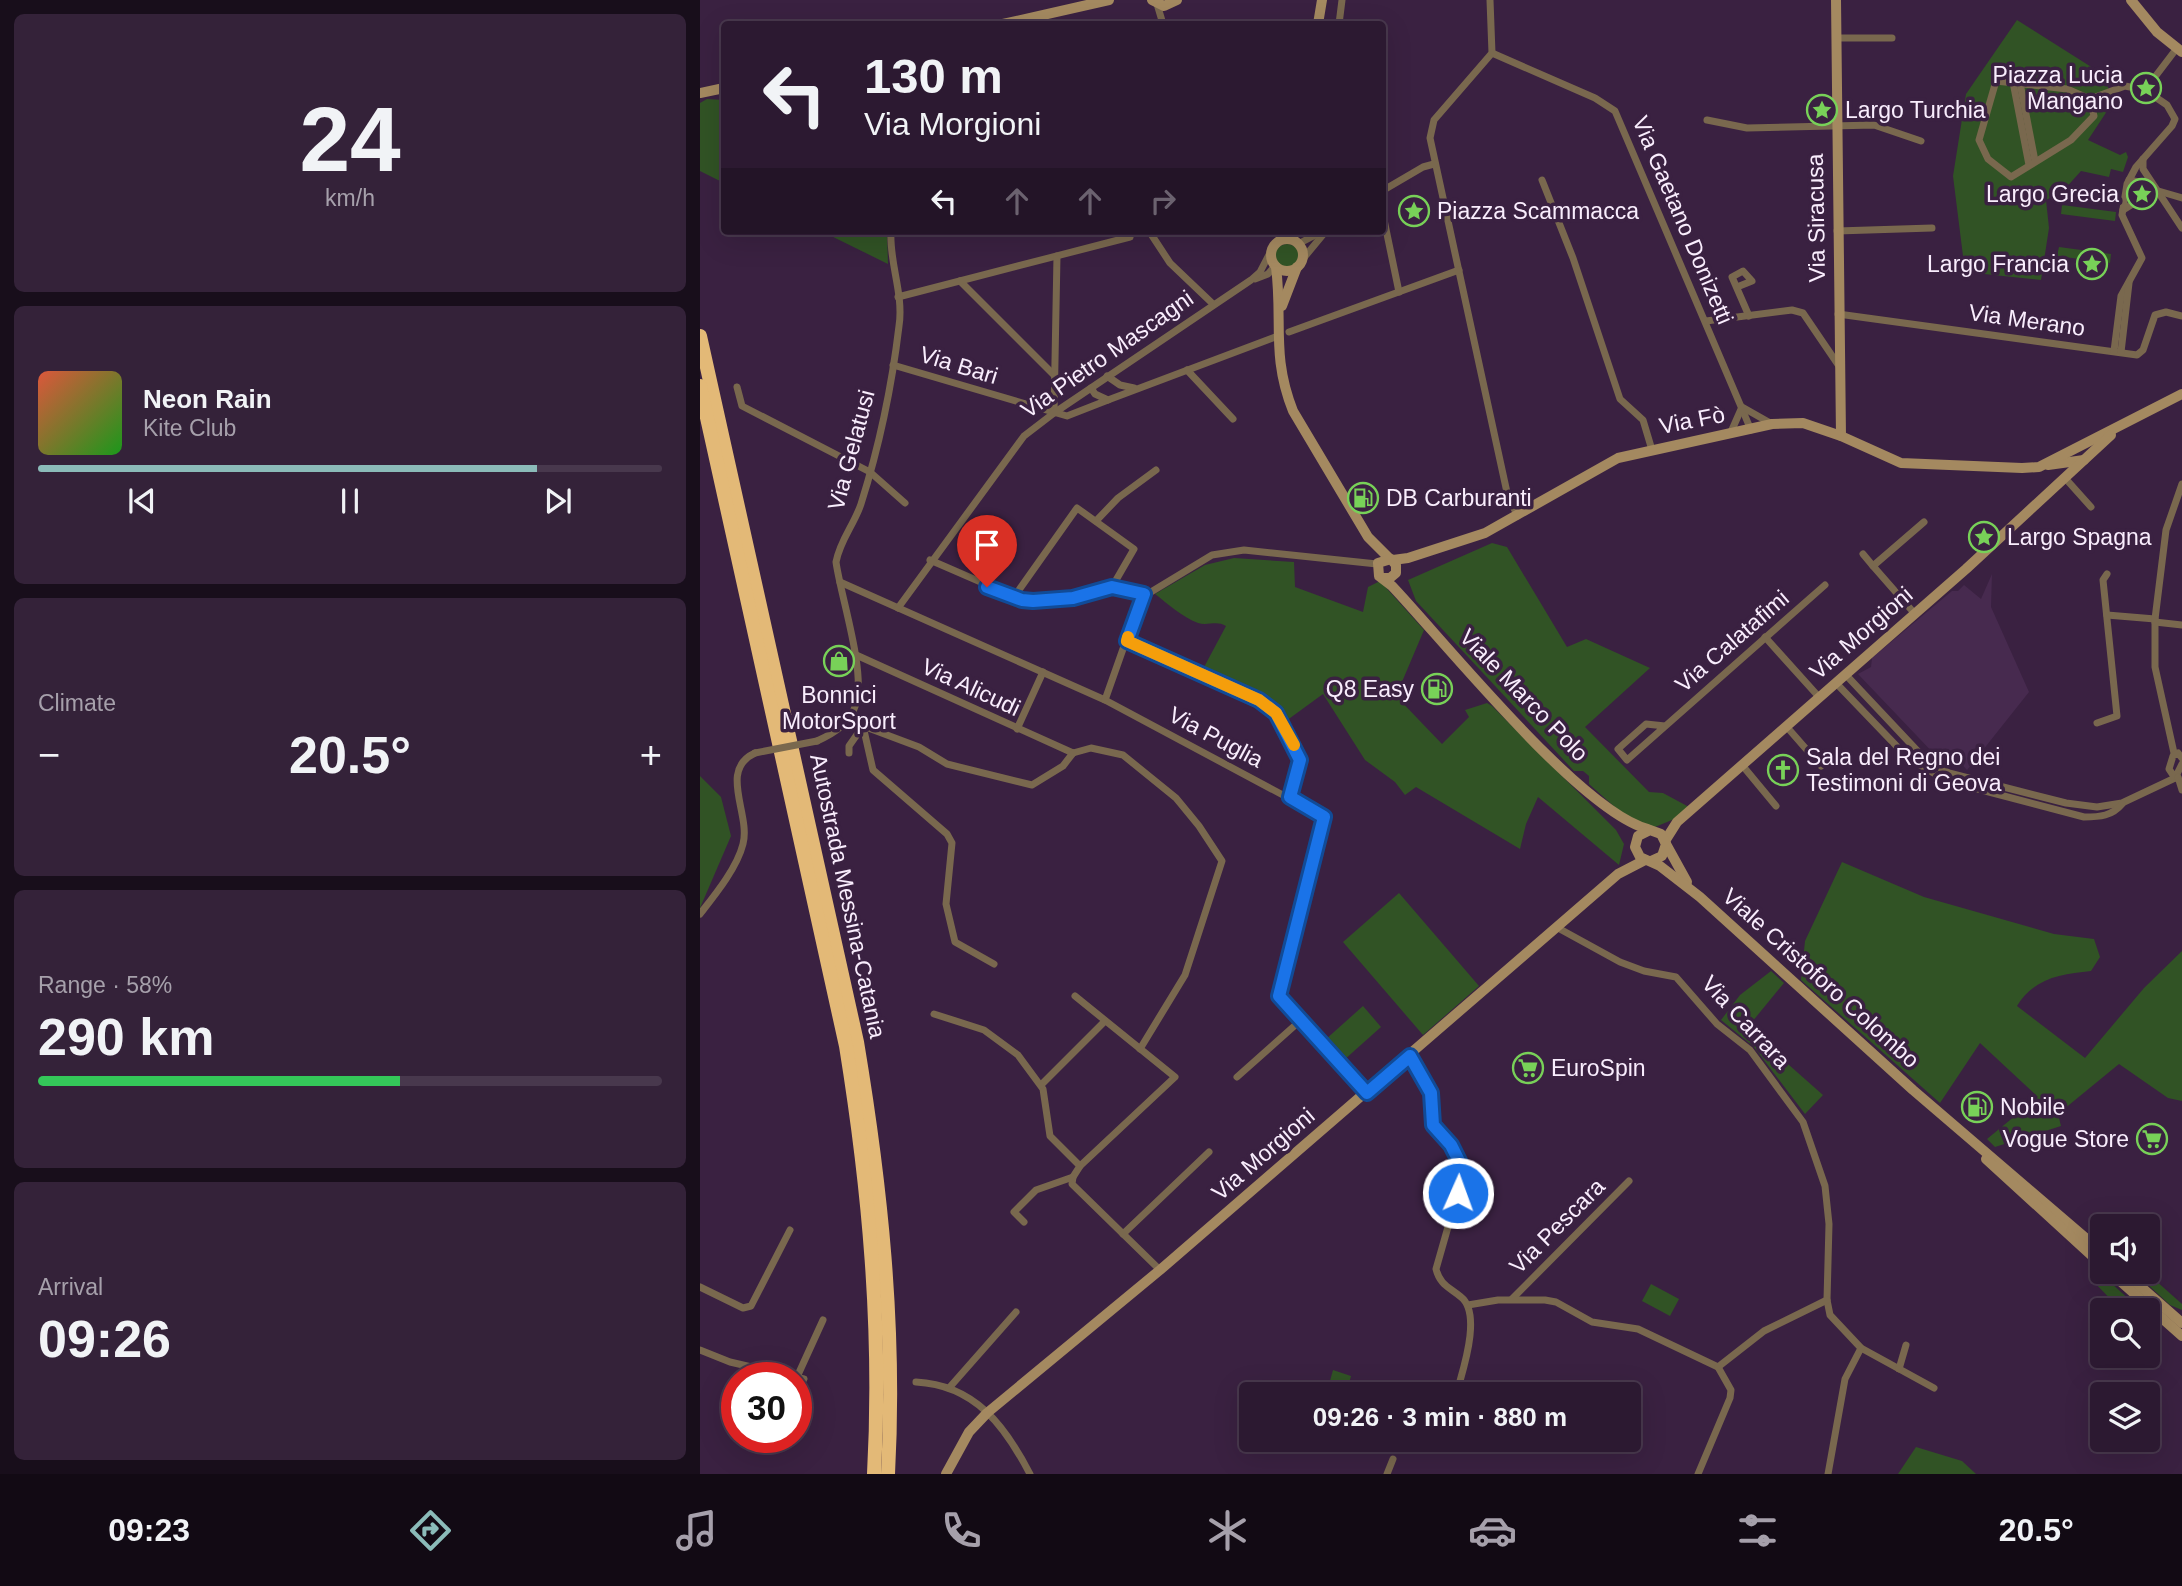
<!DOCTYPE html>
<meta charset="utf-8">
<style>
body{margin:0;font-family:Helvetica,sans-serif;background:#342239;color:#f1f3f6;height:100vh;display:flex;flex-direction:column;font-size:26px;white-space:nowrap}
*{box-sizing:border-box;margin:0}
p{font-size:23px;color:#a6a0ab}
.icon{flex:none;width:38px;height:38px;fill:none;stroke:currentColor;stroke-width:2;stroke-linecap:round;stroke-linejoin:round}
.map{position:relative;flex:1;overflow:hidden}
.sheet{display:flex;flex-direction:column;gap:14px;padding:14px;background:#180e1b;width:700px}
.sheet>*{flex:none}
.banner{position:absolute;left:21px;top:21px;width:665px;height:214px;border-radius:7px;box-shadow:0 7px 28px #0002,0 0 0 2px #48384d;background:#2c1931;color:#f1f3f6;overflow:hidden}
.buttons{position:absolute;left:1390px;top:1214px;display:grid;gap:14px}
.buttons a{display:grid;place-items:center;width:70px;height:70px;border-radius:7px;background:#2c1931;box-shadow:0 7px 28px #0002,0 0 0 2px #48384d;font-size:35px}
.speed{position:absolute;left:21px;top:1362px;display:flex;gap:14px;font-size:35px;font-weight:700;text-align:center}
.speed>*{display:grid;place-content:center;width:91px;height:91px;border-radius:50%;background:#2c1931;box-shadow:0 7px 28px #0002,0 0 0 2px #48384d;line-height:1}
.speed .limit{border:10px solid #d22;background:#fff;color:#111}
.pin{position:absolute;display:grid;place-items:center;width:60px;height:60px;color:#fff;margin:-72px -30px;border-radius:50% 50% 50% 0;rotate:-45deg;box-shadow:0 0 7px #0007}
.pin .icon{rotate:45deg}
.me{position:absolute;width:77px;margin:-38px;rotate:2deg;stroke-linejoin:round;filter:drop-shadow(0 0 5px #0008)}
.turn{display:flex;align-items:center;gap:24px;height:147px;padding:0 28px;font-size:32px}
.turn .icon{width:91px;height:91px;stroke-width:2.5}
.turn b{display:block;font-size:49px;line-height:60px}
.lanes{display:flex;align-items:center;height:66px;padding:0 28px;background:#0003;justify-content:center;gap:35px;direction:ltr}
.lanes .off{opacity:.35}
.big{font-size:52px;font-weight:800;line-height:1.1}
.sheet .widget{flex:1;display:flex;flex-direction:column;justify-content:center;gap:10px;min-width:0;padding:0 24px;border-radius:10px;background:#342239}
.sheet .dial{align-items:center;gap:0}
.dial b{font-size:91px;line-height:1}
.song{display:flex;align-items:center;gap:21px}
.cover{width:84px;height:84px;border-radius:10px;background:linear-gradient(135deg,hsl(10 70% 55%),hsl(120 70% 35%))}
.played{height:7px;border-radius:4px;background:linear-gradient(90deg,#8bbbb9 80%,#48384d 80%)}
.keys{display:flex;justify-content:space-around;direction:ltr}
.heat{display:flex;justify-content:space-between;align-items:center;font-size:38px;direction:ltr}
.charge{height:10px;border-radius:5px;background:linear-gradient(90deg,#34c759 58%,#48384d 0)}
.trip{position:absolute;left:539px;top:1382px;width:402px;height:70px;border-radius:7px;background:#2c1931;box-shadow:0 7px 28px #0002,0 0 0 2px #48384d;font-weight:800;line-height:70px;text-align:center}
.tabs{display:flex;height:112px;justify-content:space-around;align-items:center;background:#120a14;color:#a6a0ab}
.tabs .icon{width:49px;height:49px}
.tabs .active{color:#8bbbb9}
.tabs b{font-size:32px;color:#f1f3f6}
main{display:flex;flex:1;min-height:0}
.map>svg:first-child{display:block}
.built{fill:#472a4f}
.green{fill:#315325}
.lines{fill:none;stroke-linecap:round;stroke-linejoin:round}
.street{stroke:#79684e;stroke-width:7}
.secondary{stroke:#a48960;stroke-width:10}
.highway{stroke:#e3b977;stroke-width:14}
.street-bridge{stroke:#79684e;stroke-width:7}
.route-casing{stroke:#114b97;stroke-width:18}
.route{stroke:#1a73e8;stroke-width:12}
.slow{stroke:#f59e0b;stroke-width:12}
.labels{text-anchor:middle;stroke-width:7;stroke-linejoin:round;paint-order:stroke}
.poi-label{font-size:23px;fill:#f9edfd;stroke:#3a2141;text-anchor:start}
.street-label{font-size:23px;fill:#f9edfd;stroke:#3a2141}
</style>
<main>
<section class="sheet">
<div class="widget dial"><b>24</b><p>km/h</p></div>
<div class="widget">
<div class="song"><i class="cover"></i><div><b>Neon Rain</b><p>Kite Club</p></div></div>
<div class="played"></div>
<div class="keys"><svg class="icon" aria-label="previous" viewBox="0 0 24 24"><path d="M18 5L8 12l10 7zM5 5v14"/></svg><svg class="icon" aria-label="pause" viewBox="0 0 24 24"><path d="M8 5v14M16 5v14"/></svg><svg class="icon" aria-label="next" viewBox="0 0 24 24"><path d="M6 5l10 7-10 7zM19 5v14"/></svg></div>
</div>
<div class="widget"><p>Climate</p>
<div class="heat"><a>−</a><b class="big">20.5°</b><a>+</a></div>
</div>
<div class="widget"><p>Range · 58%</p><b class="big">290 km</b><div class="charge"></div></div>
<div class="widget"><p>Arrival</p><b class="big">09:26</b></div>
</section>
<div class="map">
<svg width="1482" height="1474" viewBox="0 0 1482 1474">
<rect width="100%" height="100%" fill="#3a2141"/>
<polygon class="built" points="1292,574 1291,607 1329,692 1267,770 1256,758 1238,758 1158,674 1171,667 1172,658 1252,591 1258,591 1264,585 1281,599"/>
<g class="green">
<polygon points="1317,20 1404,75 1413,102 1388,140 1420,155 1426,152 1428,157 1423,172 1411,169 1409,177 1381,171 1363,191 1346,200 1349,228 1341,280 1265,272 1253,176 1266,94"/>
<polygon points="7,99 24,100 24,183 0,171 0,103"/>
<polygon points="1362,205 1416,212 1415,221 1361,214"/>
<polygon points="121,231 187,231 188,264"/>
<circle cx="587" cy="256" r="12"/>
<polygon points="1359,247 1411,254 1410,263 1357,256"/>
<polygon points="792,543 807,547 867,647 886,639 950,668 885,727 949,792 963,793 989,807 972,820 955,827 926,817 889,784 889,776 883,771 874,771 716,601 708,580"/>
<path d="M 534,558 L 594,562 L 595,587 L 663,612 L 668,587 L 680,581 L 724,630 L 696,696 L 742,744 L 769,717 L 765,710 L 787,703 L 792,706 L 916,830 L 924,844 L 919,865 L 838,797 L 826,824 L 820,849 L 716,787 L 705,795 L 695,782 L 665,760 L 623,694 L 586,721 L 573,704 L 503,669 L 526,626 C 517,620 508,626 498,623 C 482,617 468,604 455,594 L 505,565 Z"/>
<polygon points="0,776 21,797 31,836 0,908"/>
<path d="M 1142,862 L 1224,897 L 1354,934 L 1394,939 L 1400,957 L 1391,971 C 1361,974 1334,978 1317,1006 L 1385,1058 L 1444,988 L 1482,951 L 1482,1101 L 1468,1098 L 1419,1064 L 1358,1114 L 1361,1126 L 1295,1147 L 1287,1139 L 1338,1097 L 1280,1043 L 1240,1103 L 1101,980 L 1105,941 Z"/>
<polygon points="699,893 779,986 723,1035 643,942"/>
<polygon points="1071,971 1084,983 1047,1028 1123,1095 1105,1114 1054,1047 1021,1020 1040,995"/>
<polygon points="663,1006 681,1027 644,1060 625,1040"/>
<polygon points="1434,1272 1446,1272 1482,1304 1482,1310 1470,1305"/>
<polygon points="1399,1277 1411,1283 1442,1311 1422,1311 1391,1279"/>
<polygon points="951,1284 979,1299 970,1316 942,1301"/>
<polygon points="633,1370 651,1376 646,1395 626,1395"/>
<polygon points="1216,1447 1262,1461 1276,1474 1198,1474"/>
</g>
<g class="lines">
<g class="street">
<polyline points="790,0 792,53 734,120 730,138 808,497 818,516"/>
<polyline points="457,4 463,24"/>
<polyline points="639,24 642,0"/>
<polyline points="1136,38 1192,38"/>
<polyline points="792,53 895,98 915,111 1051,430"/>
<polyline points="1313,82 1329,165"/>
<polyline points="1320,83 1335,161"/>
<polyline points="1390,99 1394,116 1371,140 1311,177 1288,159 1279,140 1296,81 1367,89 1390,99 1425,86 1445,90"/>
<polyline points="1007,120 1047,128 1174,125 1221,141"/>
<polyline points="1443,159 1443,169 1482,228"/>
<polyline points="842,180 873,258 920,399 943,420 952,450"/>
<polyline points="1429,180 1439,182 1447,195"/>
<polyline points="682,191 723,167 734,164"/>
<polyline points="682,210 699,292"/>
<polyline points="1423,210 1455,190 1482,198"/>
<polyline points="449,231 470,263 513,304"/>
<polyline points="1137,231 1232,228"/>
<polyline points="598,244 623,231"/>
<polyline points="602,260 626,231"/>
<polyline points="555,279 568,274 575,266"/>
<polyline points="260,281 355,376"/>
<polyline points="1037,287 1052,281 1043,271 1032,277 1049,316"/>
<polyline points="198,297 430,237"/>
<polyline points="1138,314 1437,355 1443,350 1455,315 1466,312 1482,316"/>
<polyline points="1006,321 1092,310 1103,313 1139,366"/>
<polyline points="589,332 759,270"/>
<polyline points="1414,351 1421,296 1442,258 1422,215 1427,184 1436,167 1472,126 1475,119 1467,105 1445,90 1477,48"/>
<polyline points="1421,352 1429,283"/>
<polyline points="193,365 367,416 408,400"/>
<polyline points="487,370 533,419"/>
<polyline points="407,376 420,385 434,388"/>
<polyline points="37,387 42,406 170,472 205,503"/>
<polyline points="391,388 395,394 408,400 578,336"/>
<polyline points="354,413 357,256"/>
<polyline points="1031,432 1042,407 1072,424"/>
<polyline points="1365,478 1391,507"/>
<polyline points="396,521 418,498 456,470"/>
<polyline points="1163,554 1173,566"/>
<polyline points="230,560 322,600 373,598 412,587 444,594"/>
<polyline points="140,582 405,700 624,817 579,996 667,1092"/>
<polyline points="314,597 377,508 434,549 412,587"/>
<polyline points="198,608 324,436 354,413 551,280 560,272 572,249"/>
<polyline points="1215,614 1173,566 1224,522"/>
<polyline points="1407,615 1455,619"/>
<polyline points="1455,622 1482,625"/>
<polyline points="1065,637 1119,697"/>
<polyline points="427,641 568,706 594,743 600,760 590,797"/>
<polyline points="154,654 373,753"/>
<polyline points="1146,675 1225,759 1249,773 1366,803 1397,807 1422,803 1475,778"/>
<path d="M 1136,683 L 1208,758 L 1247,781 L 1384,817 C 1400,817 1412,816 1422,804"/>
<polyline points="405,700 441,598 512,555 544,550 677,564"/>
<polyline points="153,713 163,726 219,747 247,764 332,785 363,766 373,753"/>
<polyline points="1397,723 1417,716 1403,580 1407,574"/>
<polyline points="163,726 173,770 247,834 252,843 246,904 255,942 294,964"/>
<polyline points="965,726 946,724 918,749 927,760 1125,585"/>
<polyline points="1086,726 1121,766"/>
<polyline points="317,729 343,672"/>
<path d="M 117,741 C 135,733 150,723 156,704 C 166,671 141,598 136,562 C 140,540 154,525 161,504 C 179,447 192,385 199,326 C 204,294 189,263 191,231"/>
<polyline points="149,753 149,746 163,726"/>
<polyline points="373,753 391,748 423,755 476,798 499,826 522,861 485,975 440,1049"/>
<polyline points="1474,753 1455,667 1455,619 1466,530 1482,484"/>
<polyline points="1482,758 1478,753 1473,756 1469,769 1475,778 1482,764"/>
<polyline points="1042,765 1076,806"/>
<polyline points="1478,777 1482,790"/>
<path d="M 0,914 C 15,895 37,868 43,844 C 51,814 18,770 55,753"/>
<polyline points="858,928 920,962 944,971 976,977 1017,1024 1050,1050 1103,1122 1125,1186 1129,1224 1127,1300 1130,1315 1161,1348 1234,1388"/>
<polyline points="375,996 475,1077 380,1166"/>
<polyline points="234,1014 284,1030 318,1055 343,1089 350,1136 380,1166 373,1177 372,1184 460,1270"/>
<path d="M 710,1056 L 731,1093 L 733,1125 L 751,1145 L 764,1171 L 736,1269 C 740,1285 749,1287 761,1297 C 780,1312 766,1360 760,1381"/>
<polyline points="537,1077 601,1020"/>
<polyline points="341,1085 405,1021"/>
<polyline points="324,1222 314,1212 336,1190 373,1177"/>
<polyline points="423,1234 509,1152"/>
<polyline points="0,1287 43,1308 51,1306 90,1230"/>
<polyline points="812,1299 929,1181"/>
<polyline points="768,1305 798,1300 845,1300 856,1302 892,1322 938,1329 1018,1367 1031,1390 1030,1398 998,1474"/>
<polyline points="0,1350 30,1362 104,1379"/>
<polyline points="1018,1367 1064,1331 1127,1300"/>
<polyline points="1199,1369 1206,1345"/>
<polyline points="97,1377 123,1320"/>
<path d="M 216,1382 C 275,1385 305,1426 330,1474"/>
<polyline points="249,1388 316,1312"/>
<polyline points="687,1474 693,1459"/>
<polyline points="1128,1474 1145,1379 1161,1348"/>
</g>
<g class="secondary">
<polyline points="452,0 464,6 477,0"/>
<polyline points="1136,0 1141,436"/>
<polyline points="1431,0 1457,32 1482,52"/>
<polyline points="303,24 409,0"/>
<polyline points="618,24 622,0"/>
<polyline points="0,93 24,88"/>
<circle cx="587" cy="255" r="16"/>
<path d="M 576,267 C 583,321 571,356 593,411 L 668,537 L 689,558"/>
<polyline points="582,306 597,267"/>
<polyline points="1348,465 1384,460"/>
<polyline points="693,560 708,558 785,533 918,458 1072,424 1103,423 1141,436 1201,463 1322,468 1339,467 1482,394"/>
<path d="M 682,578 L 690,578 L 696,573 L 696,565 L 691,559 L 678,563 L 679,576 L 692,586 C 745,642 881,812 948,829"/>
<polyline points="965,841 977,822 1266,569 1411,435"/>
<polyline points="966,844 987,882"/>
<polyline points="951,861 962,856 966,844 961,834 950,830 938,836 935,847 940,857 960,866 1000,897 1213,1090 1402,1252"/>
<polyline points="1286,1159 1402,1265"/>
<polyline points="1410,1272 1482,1336"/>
<polyline points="1424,1272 1482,1323"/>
<polyline points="246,1474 269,1432 287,1413 460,1270 918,874 945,860"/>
</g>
<g class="highway">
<path d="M 0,336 L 157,1042 C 181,1186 196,1328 188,1474"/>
<path d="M 0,386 L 146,1046 C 169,1189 182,1330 174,1474"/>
</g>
<polyline class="street-bridge" points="55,753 117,741"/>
</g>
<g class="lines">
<g class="route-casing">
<polyline id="route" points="287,587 322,600 333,601 373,598 412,587 444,594 427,641 559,700 576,713 600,760 590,797 624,817 579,996 667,1093 710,1056 731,1093 733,1125 751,1145 764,1171 758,1193"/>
</g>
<use href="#route" class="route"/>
<polyline class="slow" points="428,637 427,641 559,700 576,713 594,745"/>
</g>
<defs>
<g id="sight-ring" transform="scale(1.575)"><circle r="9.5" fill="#3a2141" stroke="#78d158" stroke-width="1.5"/><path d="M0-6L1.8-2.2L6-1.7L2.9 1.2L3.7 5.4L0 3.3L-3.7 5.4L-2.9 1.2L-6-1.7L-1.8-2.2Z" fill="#78d158"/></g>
<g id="fuel-ring" transform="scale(1.575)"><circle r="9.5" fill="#3a2141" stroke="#78d158" stroke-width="1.5"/><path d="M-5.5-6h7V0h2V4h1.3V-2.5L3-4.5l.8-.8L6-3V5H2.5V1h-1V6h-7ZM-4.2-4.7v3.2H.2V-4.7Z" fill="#78d158"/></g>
<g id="shop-ring" transform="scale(1.575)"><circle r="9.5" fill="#3a2141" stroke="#78d158" stroke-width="1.5"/><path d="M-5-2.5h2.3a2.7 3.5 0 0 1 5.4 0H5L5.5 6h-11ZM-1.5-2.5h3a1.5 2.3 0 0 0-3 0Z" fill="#78d158"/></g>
<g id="church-ring" transform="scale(1.575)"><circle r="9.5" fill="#3a2141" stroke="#78d158" stroke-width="1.5"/><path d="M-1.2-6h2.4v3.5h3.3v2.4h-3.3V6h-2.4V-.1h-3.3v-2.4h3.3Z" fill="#78d158"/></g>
<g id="supermarket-ring" transform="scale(1.575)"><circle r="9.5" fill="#3a2141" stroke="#78d158" stroke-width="1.5"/><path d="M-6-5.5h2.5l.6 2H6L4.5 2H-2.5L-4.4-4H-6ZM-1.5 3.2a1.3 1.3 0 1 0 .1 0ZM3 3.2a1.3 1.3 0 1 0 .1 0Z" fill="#78d158"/></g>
</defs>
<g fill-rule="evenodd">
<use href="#sight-ring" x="1446" y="88"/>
<use href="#sight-ring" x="1122" y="110"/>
<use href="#sight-ring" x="1442" y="194"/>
<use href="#sight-ring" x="714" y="211"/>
<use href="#sight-ring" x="1392" y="264"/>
<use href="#fuel-ring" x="663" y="498"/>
<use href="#sight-ring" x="1284" y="537"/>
<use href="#shop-ring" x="139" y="661"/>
<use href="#fuel-ring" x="737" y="689"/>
<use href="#church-ring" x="1083" y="770"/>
<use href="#supermarket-ring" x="828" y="1068"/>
<use href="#fuel-ring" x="1277" y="1107"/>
<use href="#supermarket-ring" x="1452" y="1139"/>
</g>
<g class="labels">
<g class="poi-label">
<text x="1423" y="83" text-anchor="end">Piazza Lucia<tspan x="1423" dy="26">Mangano</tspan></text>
<text x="1145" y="118">Largo Turchia</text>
<text x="1419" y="202" text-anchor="end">Largo Grecia</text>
<text x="737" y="219">Piazza Scammacca</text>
<text x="1369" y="272" text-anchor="end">Largo Francia</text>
<text x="686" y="506">DB Carburanti</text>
<text x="1307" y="545">Largo Spagna</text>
<text x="714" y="697" text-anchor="end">Q8 Easy</text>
<text x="139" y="703" text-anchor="middle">Bonnici<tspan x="139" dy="26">MotorSport</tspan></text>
<text x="1106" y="765">Sala del Regno dei<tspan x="1106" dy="26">Testimoni di Geova</tspan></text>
<text x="851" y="1076">EuroSpin</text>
<text x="1300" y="1115">Nobile</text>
<text x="1429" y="1147" text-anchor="end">Vogue Store</text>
</g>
<g class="street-label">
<text transform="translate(1116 218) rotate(-91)" y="8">Via Siracusa</text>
<text transform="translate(983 220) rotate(67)" y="8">Via Gaetano Donizetti</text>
<text transform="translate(1327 320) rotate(8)" y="8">Via Merano</text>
<text transform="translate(407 354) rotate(-35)" y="8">Via Pietro Mascagni</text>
<text transform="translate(259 365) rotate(17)" y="8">Via Bari</text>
<text transform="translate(992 420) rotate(-11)" y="8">Via Fò</text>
<text transform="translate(151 450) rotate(-75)" y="8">Via Gelatusi</text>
<text transform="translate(1161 633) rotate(-41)" y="8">Via Morgioni</text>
<text transform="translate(1032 641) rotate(-41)" y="8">Via Calatafimi</text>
<text transform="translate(271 687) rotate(25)" y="8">Via Alicudi</text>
<text transform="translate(824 695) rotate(46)" y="8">Viale Marco Polo</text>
<text transform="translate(516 737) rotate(28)" y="8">Via Puglia</text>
<text transform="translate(148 896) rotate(78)" y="8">Autostrada Messina-Catania</text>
<text transform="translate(1121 978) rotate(42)" y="8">Viale Cristoforo Colombo</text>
<text transform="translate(1046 1022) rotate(47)" y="8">Via Carrara</text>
<text transform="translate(563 1154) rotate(-41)" y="8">Via Morgioni</text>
<text transform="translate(857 1226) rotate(-45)" y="8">Via Pescara</text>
</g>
</g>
</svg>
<div class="buttons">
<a><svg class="icon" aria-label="sound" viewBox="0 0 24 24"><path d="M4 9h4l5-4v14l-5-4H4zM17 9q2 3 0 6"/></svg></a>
<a><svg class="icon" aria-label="search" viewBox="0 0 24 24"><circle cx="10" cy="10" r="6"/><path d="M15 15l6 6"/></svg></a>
<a><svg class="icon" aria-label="layers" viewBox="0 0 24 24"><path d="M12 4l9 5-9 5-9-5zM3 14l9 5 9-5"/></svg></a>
</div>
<div class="speed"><div class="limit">30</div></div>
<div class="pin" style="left:287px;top:587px;background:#d93025"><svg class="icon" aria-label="arrive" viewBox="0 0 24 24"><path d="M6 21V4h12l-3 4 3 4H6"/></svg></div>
<svg class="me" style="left:758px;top:1193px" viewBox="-20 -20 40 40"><circle r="17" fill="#1a73e8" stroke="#fff" stroke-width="3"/><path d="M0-11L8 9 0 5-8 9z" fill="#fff"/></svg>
<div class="trip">09:26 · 3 min · 880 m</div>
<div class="banner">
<div class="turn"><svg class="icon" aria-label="left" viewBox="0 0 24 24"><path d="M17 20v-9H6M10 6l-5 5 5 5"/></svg><div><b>130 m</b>Via Morgioni</div></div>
<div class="lanes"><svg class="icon" aria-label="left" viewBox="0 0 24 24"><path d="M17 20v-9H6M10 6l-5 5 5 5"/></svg><svg class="icon off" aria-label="ahead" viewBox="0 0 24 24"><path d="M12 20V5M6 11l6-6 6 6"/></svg><svg class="icon off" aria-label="ahead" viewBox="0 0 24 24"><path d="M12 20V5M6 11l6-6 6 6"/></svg><svg class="icon off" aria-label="right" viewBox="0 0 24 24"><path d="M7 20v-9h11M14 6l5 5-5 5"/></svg></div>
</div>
</div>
</main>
<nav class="tabs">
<b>09:23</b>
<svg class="icon active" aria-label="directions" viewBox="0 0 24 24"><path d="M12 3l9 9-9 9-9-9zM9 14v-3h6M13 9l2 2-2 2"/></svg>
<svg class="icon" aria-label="music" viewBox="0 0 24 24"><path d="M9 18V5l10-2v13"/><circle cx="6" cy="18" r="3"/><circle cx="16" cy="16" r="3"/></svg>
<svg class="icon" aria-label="phone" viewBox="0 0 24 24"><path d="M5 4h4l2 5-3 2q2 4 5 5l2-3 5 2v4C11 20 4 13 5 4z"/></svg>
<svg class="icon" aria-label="climate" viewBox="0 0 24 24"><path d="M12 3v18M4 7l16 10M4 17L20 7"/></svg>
<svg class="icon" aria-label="car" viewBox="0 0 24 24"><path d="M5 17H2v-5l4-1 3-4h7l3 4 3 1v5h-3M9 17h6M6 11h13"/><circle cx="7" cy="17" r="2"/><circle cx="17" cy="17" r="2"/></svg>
<svg class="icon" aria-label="filters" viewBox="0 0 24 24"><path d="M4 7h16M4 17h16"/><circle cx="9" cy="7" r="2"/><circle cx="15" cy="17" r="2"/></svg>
<b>20.5°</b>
</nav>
